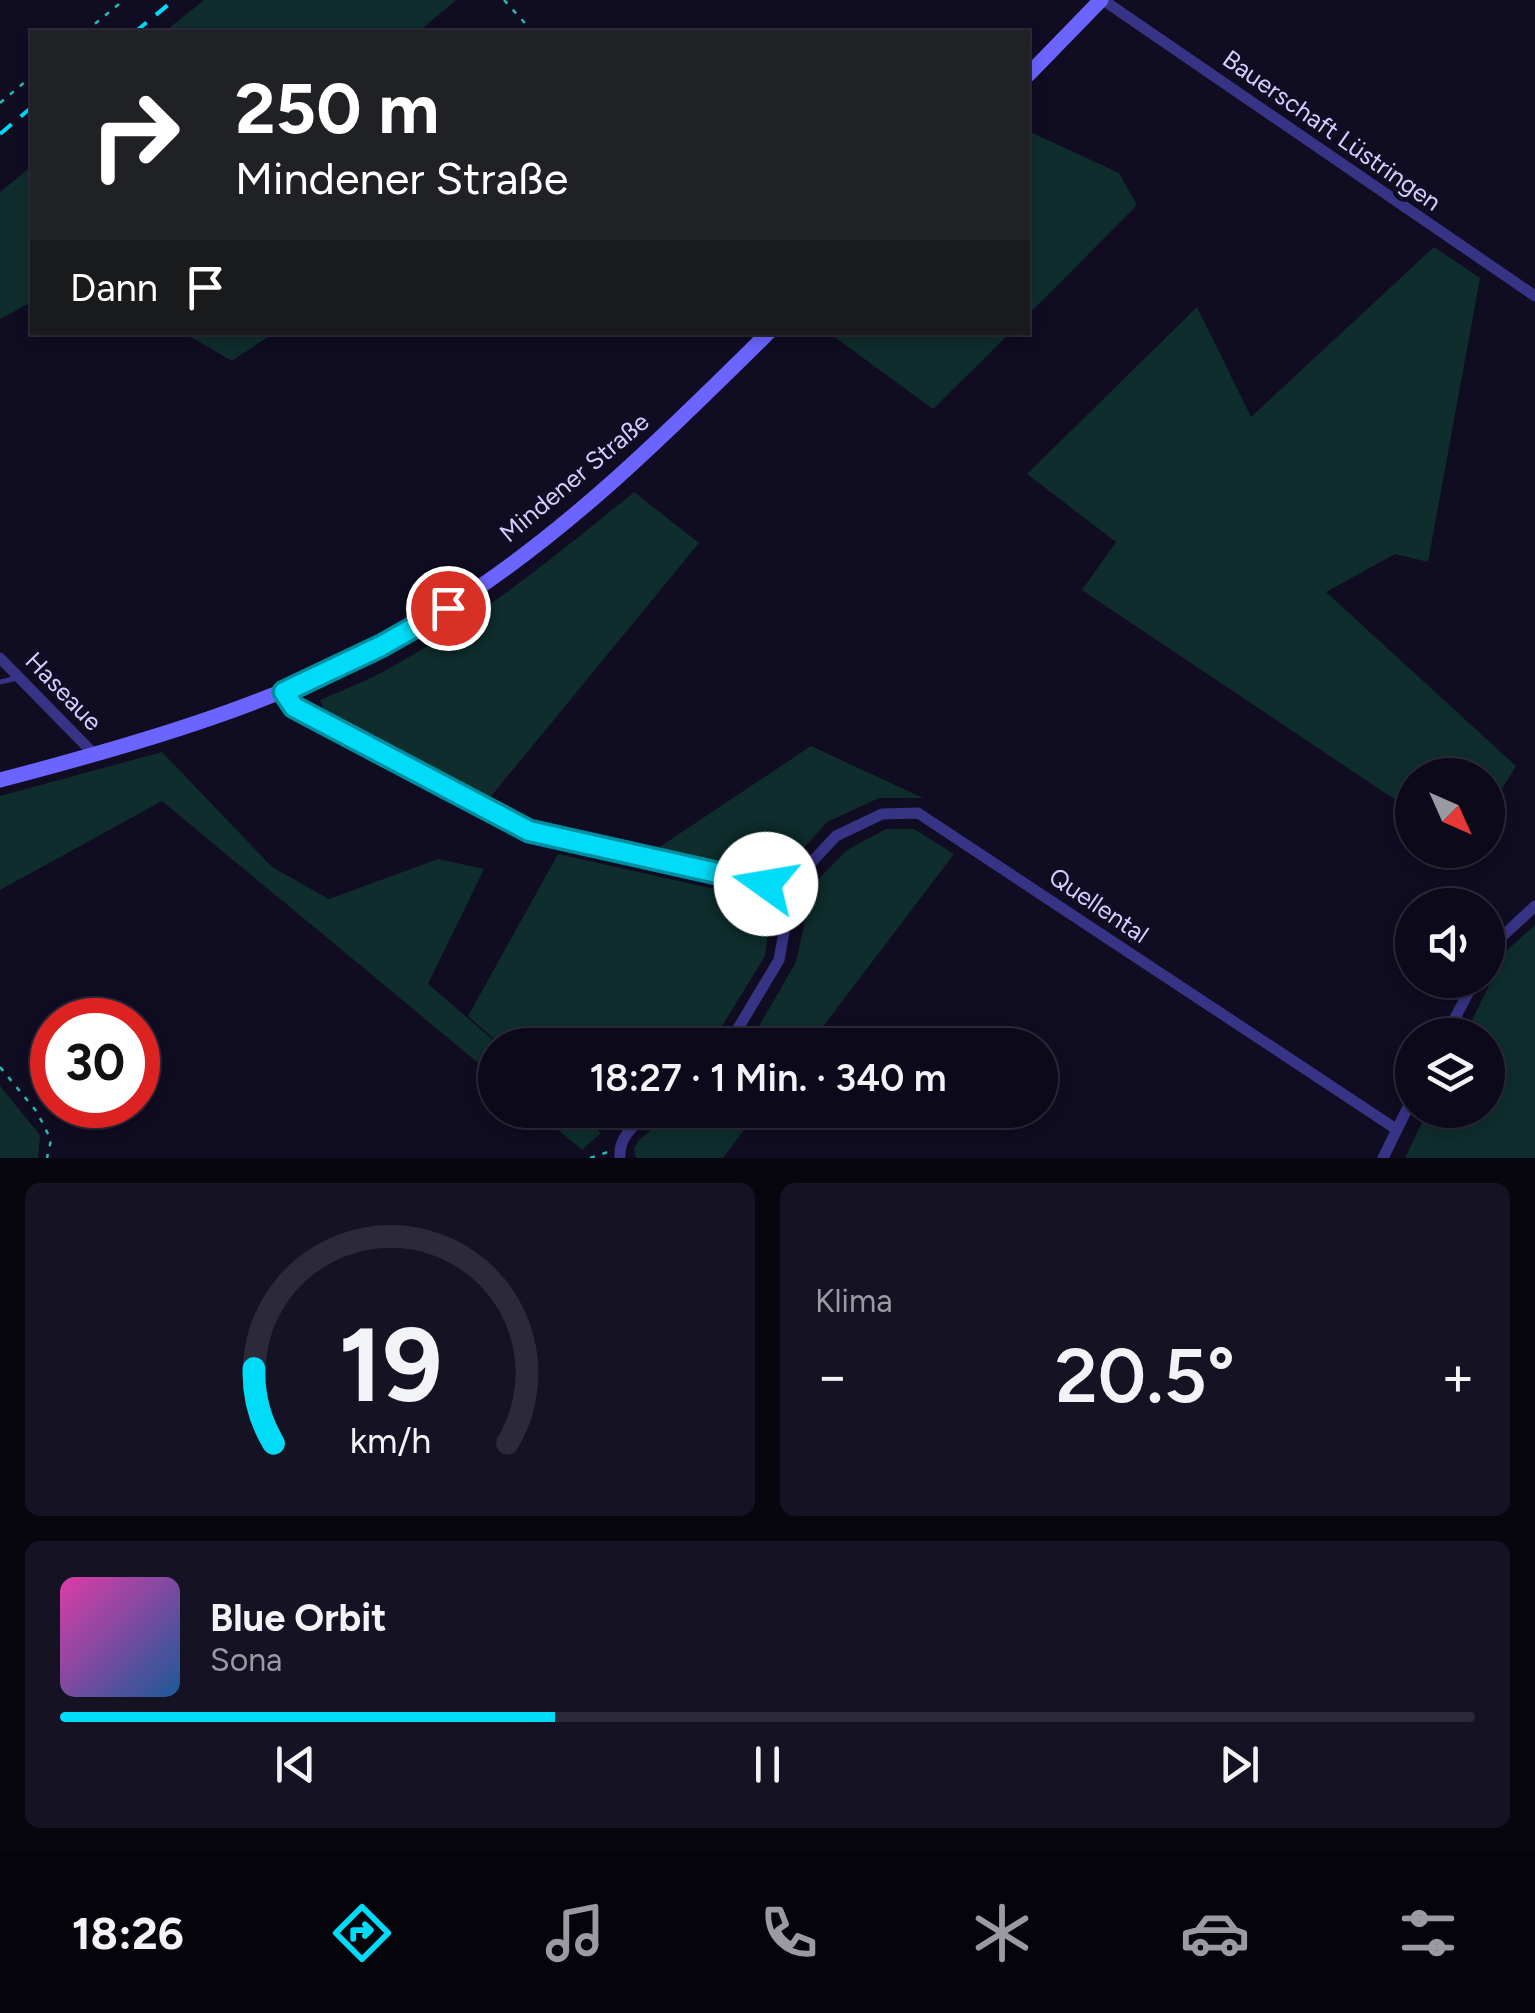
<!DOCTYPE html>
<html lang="de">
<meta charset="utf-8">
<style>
body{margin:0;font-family:Figtree,sans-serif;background:#151223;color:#f1f3f6;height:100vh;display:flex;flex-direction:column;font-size:38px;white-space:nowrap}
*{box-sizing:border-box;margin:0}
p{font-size:32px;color:#9a9aa2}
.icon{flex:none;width:55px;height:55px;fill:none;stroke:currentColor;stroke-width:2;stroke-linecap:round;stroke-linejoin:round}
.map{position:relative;height:1158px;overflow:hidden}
.sheet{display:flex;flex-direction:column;gap:25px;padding:25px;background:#07050e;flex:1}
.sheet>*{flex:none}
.banner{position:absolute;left:30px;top:30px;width:1000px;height:305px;border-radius:0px;box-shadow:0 5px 15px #0003,0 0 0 2px #2c2a39;background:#202124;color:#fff;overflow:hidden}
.needle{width:65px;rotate:135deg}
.buttons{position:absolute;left:1395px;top:758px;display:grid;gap:20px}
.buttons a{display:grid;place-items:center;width:110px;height:110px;border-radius:50%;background:#0c091a;box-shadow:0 5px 15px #0003,0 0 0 2px #2c2a39;font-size:50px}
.speed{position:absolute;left:30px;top:998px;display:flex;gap:20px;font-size:50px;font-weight:700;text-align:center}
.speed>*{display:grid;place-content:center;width:130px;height:130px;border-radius:50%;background:#0c091a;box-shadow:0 5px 15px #0003,0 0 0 2px #2c2a39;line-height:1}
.speed .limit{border:15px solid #d22;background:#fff;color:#111}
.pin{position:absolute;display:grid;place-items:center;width:85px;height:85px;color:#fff;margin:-42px;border:5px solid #fff;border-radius:50%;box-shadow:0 2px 10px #0007}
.me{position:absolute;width:110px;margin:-55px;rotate:283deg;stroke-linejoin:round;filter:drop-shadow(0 0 8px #0008)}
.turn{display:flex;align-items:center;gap:35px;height:210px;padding:0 40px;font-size:45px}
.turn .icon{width:130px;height:130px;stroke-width:2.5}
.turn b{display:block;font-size:70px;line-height:85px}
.then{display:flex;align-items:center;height:95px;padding:0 40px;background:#0003;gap:20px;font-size:38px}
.big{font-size:75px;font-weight:600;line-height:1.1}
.sheet .widget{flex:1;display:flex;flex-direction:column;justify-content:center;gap:15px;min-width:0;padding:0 35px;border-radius:15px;background:#151223}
.sheet .dial{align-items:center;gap:0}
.dial svg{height:260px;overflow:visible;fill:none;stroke:#2c2a39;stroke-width:7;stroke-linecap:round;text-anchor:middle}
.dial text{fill:#f1f3f6;stroke:none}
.song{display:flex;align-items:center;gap:30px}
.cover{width:120px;height:120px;border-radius:15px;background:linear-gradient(135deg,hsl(320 70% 55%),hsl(210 70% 35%))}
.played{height:10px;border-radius:5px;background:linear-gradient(90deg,#00dbf8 35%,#2c2a39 35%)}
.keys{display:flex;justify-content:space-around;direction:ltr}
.heat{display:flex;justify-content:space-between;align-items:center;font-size:55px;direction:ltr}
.sheet .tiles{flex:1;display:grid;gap:25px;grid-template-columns:1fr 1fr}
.widget:last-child{grid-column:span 2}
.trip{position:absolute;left:478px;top:1028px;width:580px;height:100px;border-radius:50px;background:#0c091a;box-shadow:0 5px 15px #0003,0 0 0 2px #2c2a39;font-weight:600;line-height:100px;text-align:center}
.menu{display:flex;height:160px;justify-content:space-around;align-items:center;background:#05040a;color:#9a9aa2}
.menu .icon{width:70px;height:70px}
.menu .selected{color:#00dbf8}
.menu b{font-size:45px;color:#f1f3f6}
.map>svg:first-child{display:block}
.green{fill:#0e2d2c}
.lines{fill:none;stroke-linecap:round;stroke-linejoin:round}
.path{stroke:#24bcb5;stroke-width:2.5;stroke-dasharray:5 8;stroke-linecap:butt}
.service{stroke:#373385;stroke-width:5}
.minor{stroke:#373385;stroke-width:11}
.secondary{stroke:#6b64ff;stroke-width:15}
.rail{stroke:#00dbf8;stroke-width:4;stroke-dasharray:15 12;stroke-linecap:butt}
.route-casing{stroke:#008ea1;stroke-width:25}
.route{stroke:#00dbf8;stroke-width:18}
.labels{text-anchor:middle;stroke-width:10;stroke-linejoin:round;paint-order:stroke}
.street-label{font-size:25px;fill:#d4cdff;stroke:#100c22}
</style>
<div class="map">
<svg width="1535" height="1158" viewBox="0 0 1535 1158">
<rect width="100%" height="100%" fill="#100c22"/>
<g class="green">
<polygon points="204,0 456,0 418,32 164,32"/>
<polygon points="1028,131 1119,173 1137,205 1028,315"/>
<polygon points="32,166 32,302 0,319 0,192"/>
<polygon points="1434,247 1480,278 1428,562 1395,554 1326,592 1516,766 1488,812 1488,775 1412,775 1412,811 1082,590 1116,542 1027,474 1197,307 1251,417"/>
<polygon points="184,333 274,333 232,361"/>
<polygon points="829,333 1010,333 933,409"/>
<path d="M 634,492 L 699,543 L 488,800 L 326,714 L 320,700 C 346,689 373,678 397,664 C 482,616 558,554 634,492 Z"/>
<polygon points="811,746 923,798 879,798 827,822 776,879 652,852"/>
<polygon points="162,752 272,867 329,899 438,859 484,869 428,984 499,1045 495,1045 495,1077 162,801 0,890 0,796"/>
<polygon points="886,829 914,829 954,854 809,1045 748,1045 796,962 807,912 801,897 847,850"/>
<polygon points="558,854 759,899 770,917 765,956 716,1036 705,1045 501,1045 468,1016"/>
<polygon points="1535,925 1535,1158 1405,1158 1428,1110 1488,1110 1488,1035 1465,1035 1505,952"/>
<polygon points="0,1086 40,1135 38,1158 0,1158"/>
<polygon points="534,1110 574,1110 601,1133 582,1150"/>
<polygon points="675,1110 759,1110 723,1158 636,1158 634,1149 638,1141"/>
</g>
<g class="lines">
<g class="path">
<polyline points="504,0 533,32"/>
<polyline points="85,32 124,0"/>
<polyline points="0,103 32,76"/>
<polyline points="0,1067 37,1112 51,1140 47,1158"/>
<polyline points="590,1158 608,1152"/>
</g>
<polyline class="service" points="0,682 17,678"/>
<g class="minor">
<polyline points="1103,0 1535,296"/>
<polyline points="0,658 95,755"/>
<polyline points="284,692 295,707 529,831 766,884 777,892 787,915 779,960 728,1045"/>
<polyline points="777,892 794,881 836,836 882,814 918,813 1396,1129"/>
<polyline points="1488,956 1493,945 1535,906"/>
<polyline points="1446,1035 1475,980"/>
<path d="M 620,1158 C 618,1135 636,1124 653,1110"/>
<polyline points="1383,1158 1412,1099"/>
</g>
<g class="secondary">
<polyline points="1028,75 1101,0"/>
<path d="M 0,780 C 154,740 310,694 446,609 C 567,533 668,432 769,332"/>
</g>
<g class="rail">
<polyline points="135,32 174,0"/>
<polyline points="0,134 32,107"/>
</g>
</g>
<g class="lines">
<g class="route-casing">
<polyline id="route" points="448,608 381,646 284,692 294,707 529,831 766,884"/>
</g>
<use href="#route" class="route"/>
</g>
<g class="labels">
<g class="street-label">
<text transform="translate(1332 130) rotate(35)" y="9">Bauerschaft Lüstringen</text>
<text transform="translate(574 477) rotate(-40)" y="9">Mindener Straße</text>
<text transform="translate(64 691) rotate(46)" y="9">Haseaue</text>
<text transform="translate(1099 905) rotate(34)" y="9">Quellental</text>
</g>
</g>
</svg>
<div class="buttons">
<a><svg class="needle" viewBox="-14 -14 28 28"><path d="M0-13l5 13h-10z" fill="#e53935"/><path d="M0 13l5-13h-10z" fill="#9a9aa2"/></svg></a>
<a><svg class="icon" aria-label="sound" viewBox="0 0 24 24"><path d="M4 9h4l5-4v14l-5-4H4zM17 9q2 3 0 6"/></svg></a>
<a><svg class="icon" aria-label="layers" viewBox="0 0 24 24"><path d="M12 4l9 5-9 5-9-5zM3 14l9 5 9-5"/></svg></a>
</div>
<div class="speed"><div class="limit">30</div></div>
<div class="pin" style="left:448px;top:608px;background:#d93025"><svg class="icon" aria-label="arrive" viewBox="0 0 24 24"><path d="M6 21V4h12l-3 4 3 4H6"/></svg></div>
<svg class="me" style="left:766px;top:884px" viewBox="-20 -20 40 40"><circle r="19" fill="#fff"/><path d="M0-13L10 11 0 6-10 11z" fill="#00dbf8"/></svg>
<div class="trip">18:27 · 1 Min. · 340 m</div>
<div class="banner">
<div class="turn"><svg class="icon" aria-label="right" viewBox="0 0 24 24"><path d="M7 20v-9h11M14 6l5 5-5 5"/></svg><div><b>250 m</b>Mindener Straße</div></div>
<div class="then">Dann<svg class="icon" aria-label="arrive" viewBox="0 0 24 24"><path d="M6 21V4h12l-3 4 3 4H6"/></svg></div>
</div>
</div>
<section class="sheet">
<div class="tiles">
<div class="widget dial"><svg viewBox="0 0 100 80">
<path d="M14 69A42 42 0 1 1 86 69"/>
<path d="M14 69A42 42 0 0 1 8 46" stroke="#00dbf8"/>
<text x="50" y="56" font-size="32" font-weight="700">19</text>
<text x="50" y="72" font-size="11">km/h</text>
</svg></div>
<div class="widget"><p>Klima</p>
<div class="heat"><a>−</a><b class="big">20.5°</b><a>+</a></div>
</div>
<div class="widget">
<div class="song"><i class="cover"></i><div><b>Blue Orbit</b><p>Sona</p></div></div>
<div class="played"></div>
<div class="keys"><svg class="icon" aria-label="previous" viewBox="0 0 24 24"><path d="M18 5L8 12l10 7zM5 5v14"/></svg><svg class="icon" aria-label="pause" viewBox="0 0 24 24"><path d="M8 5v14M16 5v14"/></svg><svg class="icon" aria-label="next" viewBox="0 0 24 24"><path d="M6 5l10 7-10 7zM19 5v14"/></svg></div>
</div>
</div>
</section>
<nav class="menu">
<b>18:26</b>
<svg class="icon selected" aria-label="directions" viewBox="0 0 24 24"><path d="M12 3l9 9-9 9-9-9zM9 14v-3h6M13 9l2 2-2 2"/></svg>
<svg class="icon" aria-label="music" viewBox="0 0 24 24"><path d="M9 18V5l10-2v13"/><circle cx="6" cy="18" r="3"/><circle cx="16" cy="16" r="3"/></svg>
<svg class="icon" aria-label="phone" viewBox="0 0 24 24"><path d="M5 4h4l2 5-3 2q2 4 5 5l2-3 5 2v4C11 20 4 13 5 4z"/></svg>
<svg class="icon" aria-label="climate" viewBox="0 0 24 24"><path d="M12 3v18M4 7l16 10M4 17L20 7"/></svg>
<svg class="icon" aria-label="car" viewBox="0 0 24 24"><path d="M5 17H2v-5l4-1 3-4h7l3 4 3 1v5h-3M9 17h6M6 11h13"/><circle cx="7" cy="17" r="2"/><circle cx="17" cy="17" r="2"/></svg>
<svg class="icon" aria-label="filters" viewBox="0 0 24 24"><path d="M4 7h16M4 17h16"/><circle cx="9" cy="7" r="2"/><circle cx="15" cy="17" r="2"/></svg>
</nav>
